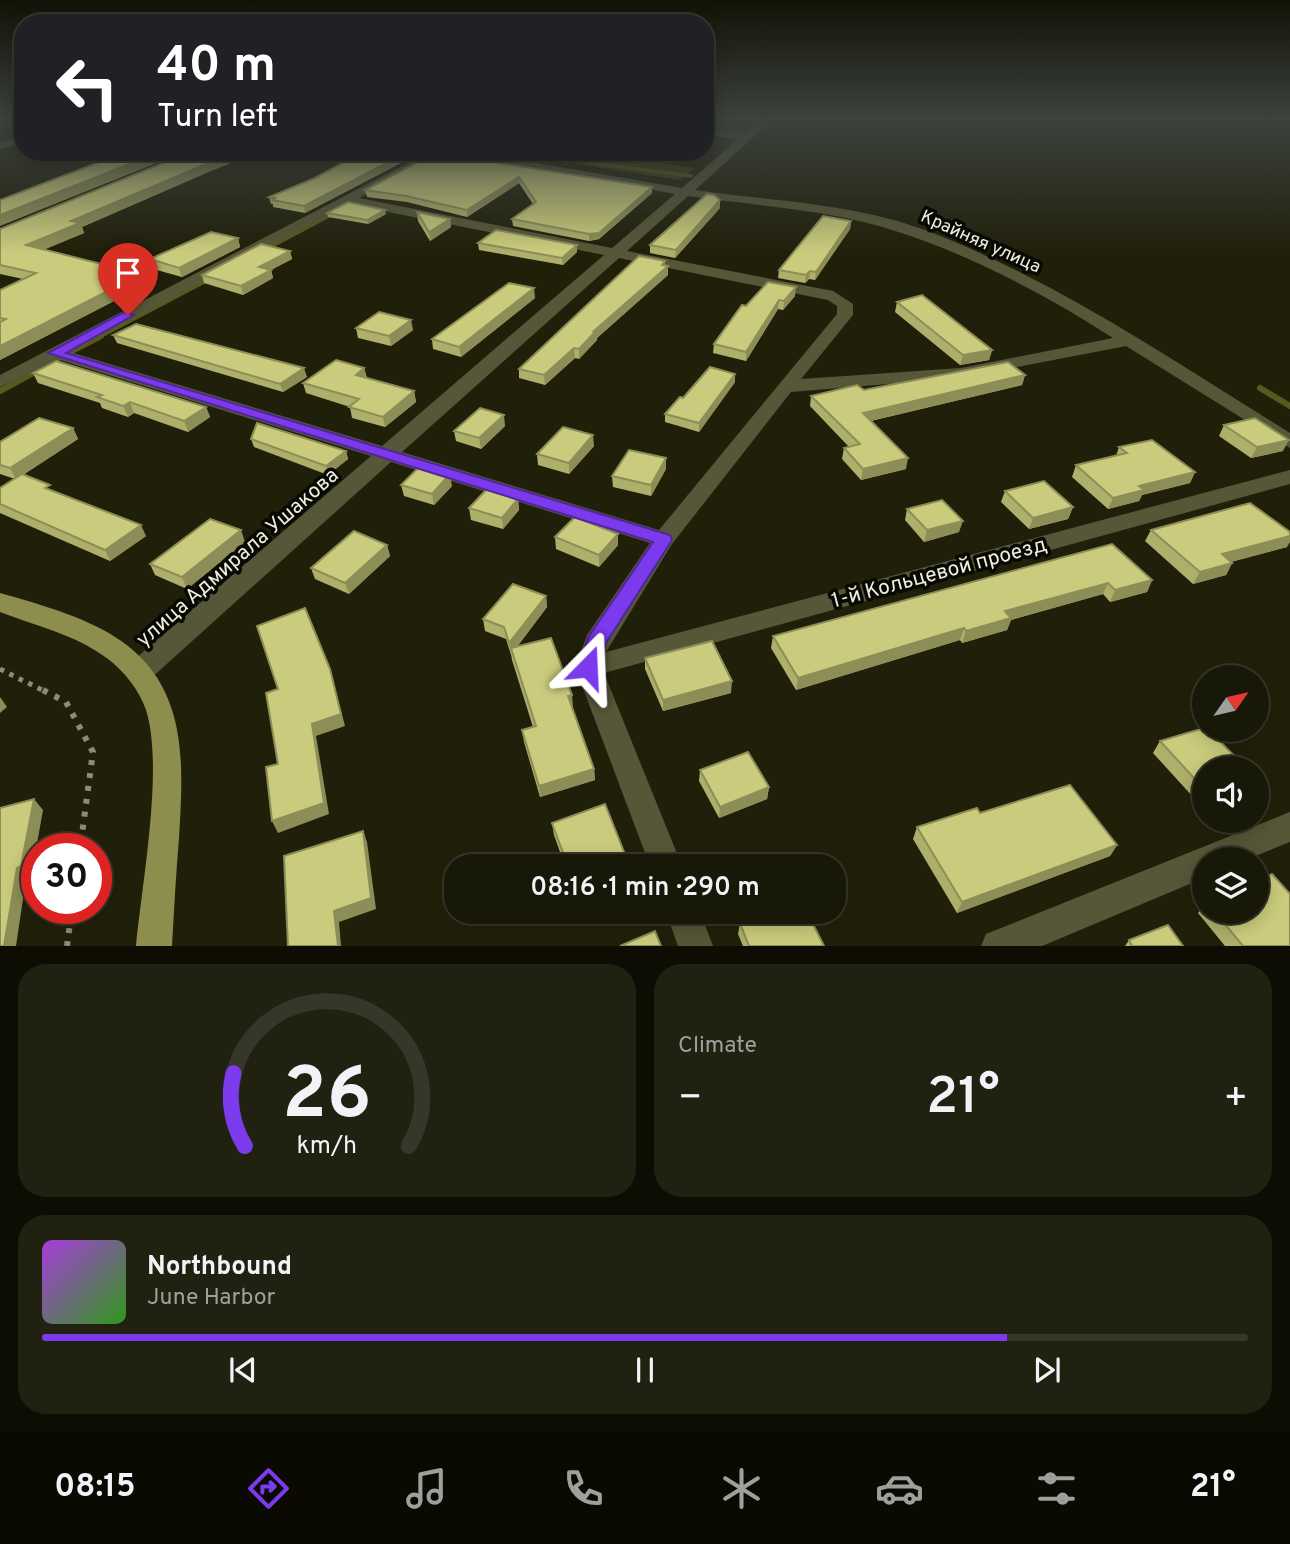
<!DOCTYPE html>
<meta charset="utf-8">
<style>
body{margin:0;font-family:Overpass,sans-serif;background:#212112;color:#f1f3f6;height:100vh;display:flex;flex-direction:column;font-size:26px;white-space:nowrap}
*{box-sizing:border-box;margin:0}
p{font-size:23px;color:#9fa09c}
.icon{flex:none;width:38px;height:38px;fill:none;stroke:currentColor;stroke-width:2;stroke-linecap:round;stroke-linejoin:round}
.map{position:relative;height:946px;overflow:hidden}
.sheet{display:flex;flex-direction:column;gap:18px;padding:18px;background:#0d0d04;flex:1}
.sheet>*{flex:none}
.hud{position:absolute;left:14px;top:14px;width:700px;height:147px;border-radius:28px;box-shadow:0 4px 18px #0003,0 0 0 2px #363729;background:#202124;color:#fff;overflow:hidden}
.needle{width:46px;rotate:56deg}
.fabs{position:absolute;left:1192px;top:665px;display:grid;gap:14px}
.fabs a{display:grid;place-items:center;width:77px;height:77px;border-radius:50%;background:#181808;box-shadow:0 4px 18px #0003,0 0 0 2px #363729;font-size:35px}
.speed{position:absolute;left:21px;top:833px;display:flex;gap:14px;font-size:35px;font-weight:700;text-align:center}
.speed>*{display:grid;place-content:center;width:91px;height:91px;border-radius:50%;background:#181808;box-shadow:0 4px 18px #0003,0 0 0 2px #363729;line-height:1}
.speed .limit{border:10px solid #d22;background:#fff;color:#111}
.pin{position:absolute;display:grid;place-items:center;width:60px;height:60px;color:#fff;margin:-72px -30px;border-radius:50% 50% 50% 0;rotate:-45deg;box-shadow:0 0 7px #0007}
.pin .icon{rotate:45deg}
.me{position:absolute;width:77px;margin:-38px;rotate:21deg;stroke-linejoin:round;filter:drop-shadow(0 0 5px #0008)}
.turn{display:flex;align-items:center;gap:24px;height:147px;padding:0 28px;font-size:32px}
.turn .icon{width:91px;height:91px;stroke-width:2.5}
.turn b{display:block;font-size:49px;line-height:60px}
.big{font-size:52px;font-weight:600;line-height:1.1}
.sheet .widget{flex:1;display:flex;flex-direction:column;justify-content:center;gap:10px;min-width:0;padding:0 24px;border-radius:28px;background:#212112}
.sheet .dial{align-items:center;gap:0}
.dial svg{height:182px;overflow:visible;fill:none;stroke:#363729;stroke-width:7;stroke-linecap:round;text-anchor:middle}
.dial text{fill:#f1f3f6;stroke:none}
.song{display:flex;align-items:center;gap:21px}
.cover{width:84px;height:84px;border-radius:10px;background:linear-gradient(135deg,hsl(280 70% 55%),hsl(110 70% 35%))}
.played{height:7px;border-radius:4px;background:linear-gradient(90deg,#7c3aed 80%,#363729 80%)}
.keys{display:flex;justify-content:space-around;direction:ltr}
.heat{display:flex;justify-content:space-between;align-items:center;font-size:38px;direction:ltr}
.sheet .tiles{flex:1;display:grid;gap:18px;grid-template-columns:1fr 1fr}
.widget:last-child{grid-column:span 2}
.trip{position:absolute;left:444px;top:854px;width:402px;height:70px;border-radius:28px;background:#181808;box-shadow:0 4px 18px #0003,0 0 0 2px #363729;font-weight:600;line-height:70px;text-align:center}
.tab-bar{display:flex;height:112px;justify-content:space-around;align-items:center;background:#0a0a03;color:#9fa09c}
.tab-bar .icon{width:49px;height:49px}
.tab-bar .current{color:#7c3aed}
.tab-bar b{font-size:32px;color:#f1f3f6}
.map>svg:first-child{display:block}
.built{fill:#2a2a0c}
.green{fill:#3f3f0d}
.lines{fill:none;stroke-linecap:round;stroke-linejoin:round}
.stream-far2{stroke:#59591d;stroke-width:3.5}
.stream-far1{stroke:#59591d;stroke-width:5}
.stream{stroke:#59591d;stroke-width:6}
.path-far1{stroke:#8c8c7a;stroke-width:5;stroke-dasharray:4.5 6;stroke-linecap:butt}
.path{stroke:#8c8c7a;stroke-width:6;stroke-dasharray:5 8;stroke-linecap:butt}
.minor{fill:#565638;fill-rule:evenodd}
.major{fill:#8d8d4e;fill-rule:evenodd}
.wall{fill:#aeaf6b}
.shaded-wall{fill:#8d8e57}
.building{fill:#cacb7c;stroke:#8d8e57;stroke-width:2}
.route{fill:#7c3aed;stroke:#51269a;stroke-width:2}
.labels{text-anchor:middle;stroke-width:7;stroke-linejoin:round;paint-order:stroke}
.far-street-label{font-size:18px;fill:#eeeee0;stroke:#090903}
.street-label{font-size:21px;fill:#eeeee0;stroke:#090903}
</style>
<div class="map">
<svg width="1290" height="946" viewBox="0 0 1290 946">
<rect width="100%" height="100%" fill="#20200a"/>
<polygon class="built" points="602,152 696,152 682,165"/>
<polygon class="green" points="500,152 593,152 694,168 680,180"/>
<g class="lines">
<g class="stream-far2">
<polyline points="509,152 691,176"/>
<polyline points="328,215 336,211"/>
</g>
<g class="stream-far1">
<polyline points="263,250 331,214"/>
<polyline points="98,337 212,277"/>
</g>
<g class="stream">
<polyline points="68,353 101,336"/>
<polyline points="1260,388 1290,406"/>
<polyline points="0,391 57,360"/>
</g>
<polyline class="path-far1" points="0,669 46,692"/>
<g class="path">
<polyline points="43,690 66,702 93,752 80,849"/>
<polyline points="67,946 72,908"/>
</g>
<g class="minor">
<path d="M 762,119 L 773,119 L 695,190 C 770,201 853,203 925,230 C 1056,280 1172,360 1290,433 L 1290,448 L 1126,346 L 961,378 L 791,392 L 672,544 L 606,652 L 1290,470 L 1290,484 L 604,673 L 682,866 L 650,866 L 575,667 L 587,635 L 650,543 L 391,462 L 149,680 L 139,683 L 129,680 L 126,672 L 129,664 L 371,456 L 57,359 L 0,387 L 0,375 L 416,159 L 420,161 L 420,165 L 359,198 L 612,248 L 675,194 L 445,152 L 472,152 L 682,188 L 738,139 L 705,135 L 705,129 L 745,133 ZM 688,196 C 744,204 814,209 868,223 C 952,245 1040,291 1113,338 L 961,368 L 801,379 L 853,315 L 853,304 L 833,291 L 627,251 ZM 348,204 L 604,255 L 382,446 L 70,352 ZM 619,258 L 828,300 L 837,306 L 837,314 L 659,530 L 402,452 Z"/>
<polygon points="23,136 23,143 0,149 0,142"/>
<polygon points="1290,812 1290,842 1248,859 1204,859 1204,878 1042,946 981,946 986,934"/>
<polygon points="666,912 700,912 713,946 678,946"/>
</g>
<path class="major" d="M 0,593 C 42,605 94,619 128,646 C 189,694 183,769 179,838 C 176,874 174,910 172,946 L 136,946 C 142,883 164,767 146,710 C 139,690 125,672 108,659 C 77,635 36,626 0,612 Z"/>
</g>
<g class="wall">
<polygon points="362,152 416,152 416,155 305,213 273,207 273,204 271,204 269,197 315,178"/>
<polygon points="435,153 652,193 599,239 589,241 513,226 512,219 533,204 519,183 467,217 407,202 367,197 365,190"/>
<polygon points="206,173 82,227 84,233 43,250 145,285 0,360 0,290 23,279 0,274 0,229"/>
<polygon points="720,208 675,258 650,253 650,245"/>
<polygon points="417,212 450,219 451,227 430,241 418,221"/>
<polygon points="327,213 386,214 368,224 328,217"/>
<polygon points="851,221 850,229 815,280 809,279 805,283 778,278 779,270"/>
<polygon points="238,238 240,247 182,277 153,269 150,259"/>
<polygon points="478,243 577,252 563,265 479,250"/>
<polygon points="290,251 292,259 271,270 273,278 243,295 204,283 202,275"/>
<polygon points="665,261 665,265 668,266 668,275 597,338 597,340 579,359 575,358 545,385 519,378 519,369"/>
<polygon points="795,296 783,310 778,309 746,361 713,353 714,344 746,306"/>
<polygon points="535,298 461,357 433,349 432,339"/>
<polygon points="897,302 992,350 989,360 960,365 895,312"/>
<polygon points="356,328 413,330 391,346 358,338"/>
<polygon points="113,335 307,377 283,392 117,343"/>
<polygon points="364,368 367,378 414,391 416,402 385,427 352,418 350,407 306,393 303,383"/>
<polygon points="33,373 206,407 210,417 188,432 134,413 128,417 102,408 100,403 38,383"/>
<polygon points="1025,375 1022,385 871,421 906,469 861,480 842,459 844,448 849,447 810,406 811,396"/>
<polygon points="735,382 699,432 665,422 665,414"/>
<polygon points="1224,425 1283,451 1251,458 1219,436"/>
<polygon points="505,426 481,449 456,441 454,431"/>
<polygon points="73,428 78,439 23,475 53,491 146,536 110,561 0,513 0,488 15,479 0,474 0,442"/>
<polygon points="251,439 346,451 348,459 328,475 254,447"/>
<polygon points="594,446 569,474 538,465 537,454"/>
<polygon points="1119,447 1195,472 1190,483 1142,495 1139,501 1108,509 1072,477 1076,465 1116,456"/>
<polygon points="666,469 651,496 613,487 612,476"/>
<polygon points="401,485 452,486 434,505 404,496"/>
<polygon points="1005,491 1073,507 1068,519 1029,529 1001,502"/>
<polygon points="518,499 519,510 503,529 471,520 469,508"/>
<polygon points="907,509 959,532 924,542 905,520"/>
<polygon points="1151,530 1287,547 1231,562 1232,563 1226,575 1193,584 1145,541"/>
<polygon points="618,534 618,545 599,567 556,549 555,537"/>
<polygon points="245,542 187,589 155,575 150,564"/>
<polygon points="1112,544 1152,580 1147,592 1110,602 1103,594 1011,620 1007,630 962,643 960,640 796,690 771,648 773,636"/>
<polygon points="387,545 390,556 349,594 315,579 311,568"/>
<polygon points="546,596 547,607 517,647 573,707 572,707 594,769 595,780 540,797 524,742 522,730 533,727 512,660 511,654 511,655 506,639 485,631 483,619"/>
<polygon points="645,658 731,693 663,711 645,669"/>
<polygon points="1160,741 1204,768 1204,809 1153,753"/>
<polygon points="700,770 769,787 767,799 719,818 699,781"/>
<polygon points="980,813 1117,845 1110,856 957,913 913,839 917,827"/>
<polygon points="552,823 628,866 565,866 554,835"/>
<polygon points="1204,905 1204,912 1256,912 1290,946 1225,946 1198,913"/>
<polygon points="740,923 824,946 743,946 738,934"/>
<polygon points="1129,940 1183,946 1125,946"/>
</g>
<g class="shaded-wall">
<polygon points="160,152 184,152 0,226 0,215"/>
<polygon points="235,152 259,152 206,173 82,227 84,233 30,255 26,245 71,221"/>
<polygon points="408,152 416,152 416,155 305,213 304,206"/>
<polygon points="519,177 519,183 467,217 467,210"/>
<polygon points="652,187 652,193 599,239 589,241 589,234"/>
<polygon points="720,200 720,208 675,258 676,250"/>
<polygon points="385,210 386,214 368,224 367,220"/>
<polygon points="450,219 451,227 430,241 429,232"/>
<polygon points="851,221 850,229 815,280 816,272"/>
<polygon points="238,238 240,247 182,277 179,268"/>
<polygon points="577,245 577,252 563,265 562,258"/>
<polygon points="290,251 292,259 271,270 273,278 243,295 241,286 259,267"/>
<polygon points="665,261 665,269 668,266 668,275 597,338 597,340 579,359 579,349 594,331"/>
<polygon points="810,271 809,279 805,283 806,275"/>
<polygon points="141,274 145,285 0,360 0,346"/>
<polygon points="796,287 795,296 783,310 784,301"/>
<polygon points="534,288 535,298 461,357 459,347"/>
<polygon points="779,300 778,309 746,361 746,352"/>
<polygon points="411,320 413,330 391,346 389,336"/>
<polygon points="574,348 575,358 545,385 544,375"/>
<polygon points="992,350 989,360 960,365 963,355"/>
<polygon points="304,368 307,377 283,392 280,384"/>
<polygon points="364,368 367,379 356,375"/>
<polygon points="735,374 735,382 699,432 699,423"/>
<polygon points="1025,375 1022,385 861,423 863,413"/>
<polygon points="414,391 416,402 385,427 383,417"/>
<polygon points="130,402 134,413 128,417 123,406"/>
<polygon points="206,407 210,417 188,432 184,421"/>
<polygon points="504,415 505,426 481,449 479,438"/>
<polygon points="73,428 78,439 16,479 10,468"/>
<polygon points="593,435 594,446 569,474 569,463"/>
<polygon points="1289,440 1283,451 1251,458 1257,447"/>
<polygon points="346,451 348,459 328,475 326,466"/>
<polygon points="666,458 666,469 651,496 651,485"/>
<polygon points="908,458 906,469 861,480 863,469"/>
<polygon points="1195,472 1190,483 1142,495 1139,501 1108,509 1113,498 1139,486"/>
<polygon points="450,474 452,486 434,505 432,494"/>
<polygon points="518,499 519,510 503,529 502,518"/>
<polygon points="1073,507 1068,519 1029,529 1033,518"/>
<polygon points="963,521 959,532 924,542 927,530"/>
<polygon points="141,525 146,536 110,561 105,550"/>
<polygon points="241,530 245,542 187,589 182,577"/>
<polygon points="618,534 618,545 599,567 599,555"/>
<polygon points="1290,536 1290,542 1287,547 1215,566 1222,554"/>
<polygon points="387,545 390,556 349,594 345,583"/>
<polygon points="1232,563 1226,575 1193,584 1200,572"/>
<polygon points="1152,580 1147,592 1110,602 1115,590"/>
<polygon points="1108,583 1103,594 1011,620 1007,630 962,643 966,631 1005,611"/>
<polygon points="546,596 547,607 512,653 511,648 511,655 509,643"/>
<polygon points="964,628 960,640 796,690 798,678"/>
<polygon points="330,669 345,726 316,736 329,814 278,833 272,821 312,724"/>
<polygon points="732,681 731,693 663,711 663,700"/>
<polygon points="572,695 573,707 569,708 568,696"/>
<polygon points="0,697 7,707 0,713"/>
<polygon points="594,769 595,780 540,797 539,786"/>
<polygon points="1263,786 1256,795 1256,788"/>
<polygon points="769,787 767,799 719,818 720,807"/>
<polygon points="34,799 43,810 31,877 26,879 16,946 4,946 17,868"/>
<polygon points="363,831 367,842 376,909 339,922 341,946 338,946 334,911"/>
<polygon points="1117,845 1110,856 957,913 962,902"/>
<polygon points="628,862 628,866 617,866"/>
</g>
<g class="building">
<polygon points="134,152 160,152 0,215 0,200 115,156 123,157"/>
<polygon points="190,152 235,152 71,221 80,223 26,245 141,274 0,346 0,322 6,319 0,318 0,290 36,273 0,265 0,229"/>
<polygon points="362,152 408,152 304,206 272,200 275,198 269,197 315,178"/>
<polygon points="435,153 652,187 599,233 589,234 512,219 536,202 519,177 467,210 406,196 365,190"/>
<polygon points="707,194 714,195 720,200 676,250 650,245"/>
<polygon points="348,202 385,210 367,220 327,213"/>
<polygon points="417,212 450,219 429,232"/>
<polygon points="823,216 851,221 816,272 810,271 806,275 779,270"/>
<polygon points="496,230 577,245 562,258 478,243"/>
<polygon points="211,232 238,238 179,268 150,259"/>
<polygon points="261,244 290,251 259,267 271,270 241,286 202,275"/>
<polygon points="639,256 665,261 662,265 668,266 594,331 596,331 579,349 574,348 544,375 519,369"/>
<polygon points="768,282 796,287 784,301 779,300 746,352 714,344 742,305 746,306"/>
<polygon points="509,283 534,288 459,347 432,339"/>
<polygon points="922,295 992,350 963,355 897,302"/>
<polygon points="379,312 411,320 389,336 356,328"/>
<polygon points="136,324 304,368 280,384 113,335"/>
<polygon points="336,360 364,368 356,375 414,391 383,417 349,407 359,399 303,383"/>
<polygon points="56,361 206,407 184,421 130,402 123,406 97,397 102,395 33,373"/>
<polygon points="1008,362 1025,375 863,413 908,458 863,469 844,448 860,444 811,396 857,385 864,390"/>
<polygon points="710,367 735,374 699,423 665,414 680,397 683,398"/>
<polygon points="480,408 504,415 479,438 454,431"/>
<polygon points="39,418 73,428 10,468 0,465 0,442"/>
<polygon points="1255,418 1289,440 1257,447 1224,425"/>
<polygon points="257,423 346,451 326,466 251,439"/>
<polygon points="563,427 593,435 569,463 537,454"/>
<polygon points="1152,440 1195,472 1139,486 1144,490 1113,498 1076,465 1127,453 1119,447"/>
<polygon points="629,450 666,458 651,485 612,476"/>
<polygon points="420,466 450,474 432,494 401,485"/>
<polygon points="22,474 50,485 45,488 141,525 105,550 0,504 0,488"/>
<polygon points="1044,481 1073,507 1033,518 1005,491"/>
<polygon points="487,489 518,499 502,518 469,508"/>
<polygon points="942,500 963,521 927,530 907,509"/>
<polygon points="1250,503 1290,532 1290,536 1222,554 1232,563 1200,572 1151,530"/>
<polygon points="575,517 618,534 599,555 555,537"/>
<polygon points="210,519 241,530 182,577 150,564"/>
<polygon points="354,531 387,545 345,583 311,568"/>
<polygon points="1112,544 1152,580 1115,590 1108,583 1005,611 1011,618 966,631 964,628 798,678 773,636"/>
<polygon points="513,584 546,596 509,643 504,627 483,619"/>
<polygon points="305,608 330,669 341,714 312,724 324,803 272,821 266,767 278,764 266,693 278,689 257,626"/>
<polygon points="551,638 572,695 568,696 594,769 539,786 522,730 536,726 511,648"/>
<polygon points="712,641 732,681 663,700 645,658"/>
<polygon points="1204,728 1204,730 1209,730 1246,768 1204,768 1204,789 1160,741"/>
<polygon points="748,752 769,787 720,807 700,770"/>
<polygon points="1256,779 1263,786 1256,788"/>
<polygon points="1070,785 1117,845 962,902 917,827 977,808 980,813"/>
<polygon points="34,799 21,866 17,868 4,946 0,946 0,808"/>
<polygon points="605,804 628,862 617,866 568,866 552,823"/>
<polygon points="363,831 371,898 334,911 338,946 288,946 284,856"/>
<polygon points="1272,874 1290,894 1290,946 1243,946 1215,912 1256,912 1256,881"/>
<polygon points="772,912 807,912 824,946 749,946 740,923"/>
<polygon points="1168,925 1183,946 1132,946 1129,940"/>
<polygon points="655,931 661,946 620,946"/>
</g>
<linearGradient id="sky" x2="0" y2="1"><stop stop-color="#121206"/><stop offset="0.47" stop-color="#3c423e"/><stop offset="1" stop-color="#3c423e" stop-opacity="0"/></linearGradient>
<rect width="1290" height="252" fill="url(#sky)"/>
<polygon class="route" points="124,312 134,315 66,353 670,535 672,540 606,643 596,673 581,673 578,667 589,636 653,542 48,353"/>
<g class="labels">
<g class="far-street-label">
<text transform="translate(981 241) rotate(24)" y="6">Крайняя улица</text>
</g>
<g class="street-label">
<text transform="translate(237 557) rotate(-41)" y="7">улица Адмирала Ушакова</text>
<text transform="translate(939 572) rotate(-15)" y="7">1-й Кольцевой проезд</text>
</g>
</g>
</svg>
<div class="fabs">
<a><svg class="needle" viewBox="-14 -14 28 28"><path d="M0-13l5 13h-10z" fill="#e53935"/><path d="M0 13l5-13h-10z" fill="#9fa09c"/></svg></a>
<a><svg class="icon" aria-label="sound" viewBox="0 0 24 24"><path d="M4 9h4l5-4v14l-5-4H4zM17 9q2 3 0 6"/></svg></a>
<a><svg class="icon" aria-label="layers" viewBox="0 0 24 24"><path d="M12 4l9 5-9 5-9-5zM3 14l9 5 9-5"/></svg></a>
</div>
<div class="speed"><div class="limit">30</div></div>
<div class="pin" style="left:128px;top:315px;background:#d93025"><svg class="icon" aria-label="arrive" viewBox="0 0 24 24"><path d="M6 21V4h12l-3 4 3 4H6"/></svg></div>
<svg class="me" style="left:588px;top:667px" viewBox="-20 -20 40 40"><path d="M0-17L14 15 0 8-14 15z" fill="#7c3aed" stroke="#fff" stroke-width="4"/></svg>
<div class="trip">08:16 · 1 min · 290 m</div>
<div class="hud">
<div class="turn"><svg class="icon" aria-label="left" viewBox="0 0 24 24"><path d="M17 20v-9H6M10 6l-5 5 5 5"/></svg><div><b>40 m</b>Turn left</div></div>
</div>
</div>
<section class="sheet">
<div class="tiles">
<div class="widget dial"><svg viewBox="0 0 100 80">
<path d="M14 69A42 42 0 1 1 86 69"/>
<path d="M14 69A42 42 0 0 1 9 37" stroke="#7c3aed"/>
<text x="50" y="56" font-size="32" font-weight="700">26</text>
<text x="50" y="72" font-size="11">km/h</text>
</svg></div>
<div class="widget"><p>Climate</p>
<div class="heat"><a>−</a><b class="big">21°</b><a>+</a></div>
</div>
<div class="widget">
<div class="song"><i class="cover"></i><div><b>Northbound</b><p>June Harbor</p></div></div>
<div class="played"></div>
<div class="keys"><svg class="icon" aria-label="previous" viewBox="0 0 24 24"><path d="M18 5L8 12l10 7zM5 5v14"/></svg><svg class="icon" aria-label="pause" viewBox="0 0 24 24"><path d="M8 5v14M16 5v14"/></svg><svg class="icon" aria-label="next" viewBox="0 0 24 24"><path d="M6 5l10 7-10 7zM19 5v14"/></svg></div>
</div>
</div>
</section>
<nav class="tab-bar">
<b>08:15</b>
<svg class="icon current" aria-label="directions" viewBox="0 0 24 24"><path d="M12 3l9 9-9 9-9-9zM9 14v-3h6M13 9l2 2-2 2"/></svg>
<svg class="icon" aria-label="music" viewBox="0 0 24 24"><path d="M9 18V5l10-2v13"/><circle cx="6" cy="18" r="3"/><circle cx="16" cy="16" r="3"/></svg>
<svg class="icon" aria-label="phone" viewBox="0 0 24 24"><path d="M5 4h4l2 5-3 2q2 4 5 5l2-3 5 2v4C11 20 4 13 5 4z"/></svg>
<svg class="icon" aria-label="climate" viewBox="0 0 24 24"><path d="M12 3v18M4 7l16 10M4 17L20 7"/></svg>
<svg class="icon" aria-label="car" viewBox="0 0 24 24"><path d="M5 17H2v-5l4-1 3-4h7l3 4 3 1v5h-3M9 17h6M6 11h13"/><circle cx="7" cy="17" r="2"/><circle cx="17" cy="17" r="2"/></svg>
<svg class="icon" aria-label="filters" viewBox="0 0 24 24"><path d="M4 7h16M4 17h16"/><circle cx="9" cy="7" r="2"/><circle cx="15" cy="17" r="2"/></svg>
<b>21°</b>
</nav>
